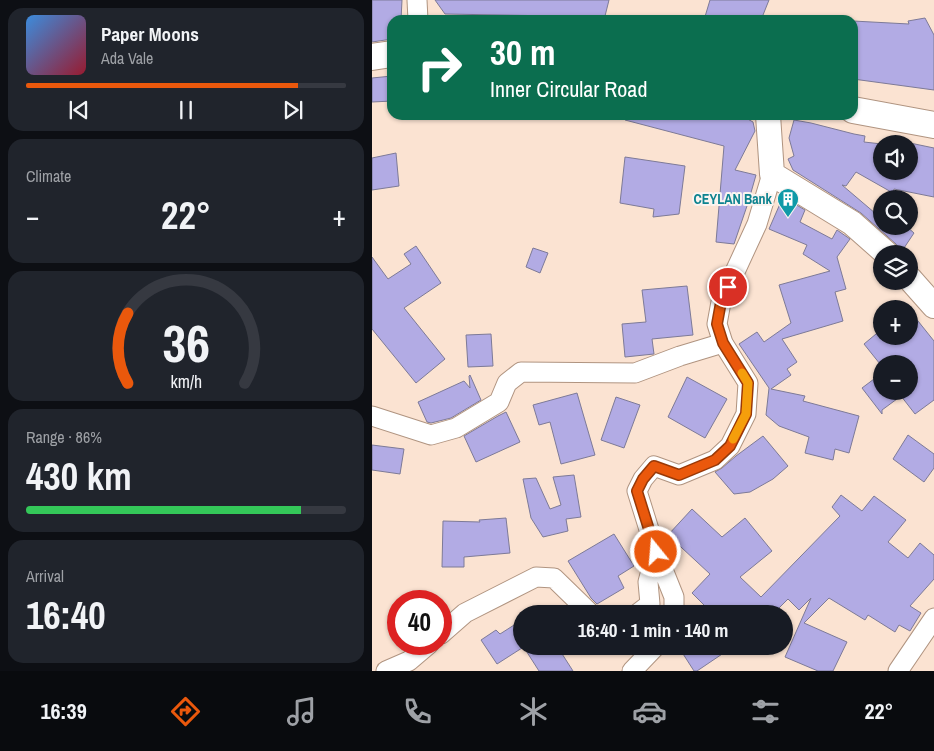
<!DOCTYPE html>
<meta charset="utf-8">
<style>
body{margin:0;font-family:"Archivo Narrow",sans-serif;background:#20242c;color:#f1f3f6;height:100vh;display:flex;flex-direction:column;font-size:19px;white-space:nowrap}
*{box-sizing:border-box;margin:0}
p{font-size:16px;color:#9ea1a6}
.icon{flex:none;width:28px;height:28px;fill:none;stroke:currentColor;stroke-width:2;stroke-linecap:round;stroke-linejoin:round}
.map{position:relative;flex:1;overflow:hidden}
.drawer{display:flex;flex-direction:column;gap:8px;padding:8px;background:#0d0f14;width:372px}
.drawer>*{flex:none}
.top-card{position:absolute;left:15px;top:15px;width:471px;height:105px;border-radius:15px;box-shadow:0 1px 4px #0004;background:#0b6e4f;color:#fff;overflow:hidden}
.fabs{position:absolute;left:501px;top:135px;display:grid;gap:10px}
.fabs a{display:grid;place-items:center;width:45px;height:45px;border-radius:50%;background:#171b24;box-shadow:0 1px 4px #0004;font-size:25px}
.speed{position:absolute;left:15px;top:590px;display:flex;gap:10px;font-size:25px;font-weight:700;text-align:center}
.speed>*{display:grid;place-content:center;width:65px;height:65px;border-radius:50%;background:#171b24;box-shadow:0 1px 4px #0004;line-height:1}
.speed .limit{border:8px solid #d22;background:#fff;color:#111}
.pin{position:absolute;display:grid;place-items:center;width:42px;height:42px;color:#fff;margin:-21px;border:2px solid #fff;border-radius:50%;box-shadow:0 1px 5px #0007}
.me{position:absolute;width:55px;margin:-28px;rotate:343deg;stroke-linejoin:round;filter:drop-shadow(0 0 4px #0008)}
.turn{display:flex;align-items:center;gap:18px;height:105px;padding:0 20px;font-size:22px}
.turn .icon{width:65px;height:65px;stroke-width:2.5}
.turn b{display:block;font-size:35px;line-height:42px}
.big{font-size:38px;font-weight:800;line-height:1.1}
.drawer .tile{flex:1;display:flex;flex-direction:column;justify-content:center;gap:8px;min-width:0;padding:0 18px;border-radius:15px;background:#20242c}
.drawer .dial{align-items:center;gap:0}
.dial svg{height:130px;overflow:visible;fill:none;stroke:#363941;stroke-width:7;stroke-linecap:round;text-anchor:middle}
.dial text{fill:#f1f3f6;stroke:none}
.song{display:flex;align-items:center;gap:15px}
.cover{width:60px;height:60px;border-radius:8px;background:linear-gradient(135deg,hsl(210 70% 55%),hsl(350 70% 35%))}
.played{height:5px;border-radius:2px;background:linear-gradient(90deg,#ea580c 85%,#363941 85%)}
.keys{display:flex;justify-content:space-around;direction:ltr}
.heat{display:flex;justify-content:space-between;align-items:center;font-size:28px;direction:ltr}
.charge{height:8px;border-radius:4px;background:linear-gradient(90deg,#34c759 86%,#363941 0)}
.trip{position:absolute;left:141px;top:605px;width:280px;height:50px;border-radius:25px;background:#171b24;box-shadow:0 1px 4px #0004;font-weight:800;line-height:50px;text-align:center}
.dock{display:flex;height:80px;justify-content:space-around;align-items:center;background:#090b0e;color:#9ea1a6}
.dock .icon{width:35px;height:35px}
.dock .active{color:#ea580c}
.dock b{font-size:22px;color:#f1f3f6}
main{display:flex;flex:1;min-height:0}
.map>svg:first-child{display:block}
.building{fill:#b2abe4;stroke:#7d7a97}
.lines{fill:none;stroke-linecap:round;stroke-linejoin:round}
.minor-casing{stroke:#b09480;stroke-width:21}
.major-casing{stroke:#b09480;stroke-width:26}
.highway-casing{stroke:#b09480;stroke-width:28}
.minor{stroke:#fff;stroke-width:19}
.major{stroke:#fff;stroke-width:24}
.highway{stroke:#fff;stroke-width:26}
.route-casing{stroke:#983908;stroke-width:12}
.route{stroke:#ea580c;stroke-width:9}
.slow{stroke:#f59e0b;stroke-width:9}
.labels{text-anchor:middle;stroke-width:4;stroke-linejoin:round;paint-order:stroke}
.culture-label{font-size:14px;font-weight:bold;fill:#0d838f;stroke:#faf4f0;text-anchor:end}
</style>
<main>
<section class="drawer">
<div class="tile">
<div class="song"><i class="cover"></i><div><b>Paper Moons</b><p>Ada Vale</p></div></div>
<div class="played"></div>
<div class="keys"><svg class="icon" aria-label="previous" viewBox="0 0 24 24"><path d="M18 5L8 12l10 7zM5 5v14"/></svg><svg class="icon" aria-label="pause" viewBox="0 0 24 24"><path d="M8 5v14M16 5v14"/></svg><svg class="icon" aria-label="next" viewBox="0 0 24 24"><path d="M6 5l10 7-10 7zM19 5v14"/></svg></div>
</div>
<div class="tile"><p>Climate</p>
<div class="heat"><a>−</a><b class="big">22°</b><a>+</a></div>
</div>
<div class="tile dial"><svg viewBox="0 0 100 80">
<path d="M14 69A42 42 0 1 1 86 69"/>
<path d="M14 69A42 42 0 0 1 14 26" stroke="#ea580c"/>
<text x="50" y="56" font-size="32" font-weight="700">36</text>
<text x="50" y="72" font-size="11">km/h</text>
</svg></div>
<div class="tile"><p>Range · 86%</p><b class="big">430 km</b><div class="charge"></div></div>
<div class="tile"><p>Arrival</p><b class="big">16:40</b></div>
</section>
<div class="map">
<svg width="562" height="671" viewBox="0 0 562 671">
<rect width="100%" height="100%" fill="#fbe3d2"/>
<g class="building">
<polygon points="0,0 30,0 29,20 20,20 20,39 0,42"/>
<polygon points="63,0 237,0 232,20 183,20 183,16 73,14"/>
<polygon points="338,0 397,0 389,20 332,20"/>
<polygon points="553,18 562,35 562,90 481,79 481,21 537,24 536,21"/>
<polygon points="20,76 20,101 0,102 0,78"/>
<polygon points="254,115 353,115 372,117 381,122 383,131 363,170 384,175 376,203 362,244 344,242 352,146 253,120"/>
<polygon points="422,120 439,123 482,134 493,136 492,142 510,144 510,171 538,171 538,143 562,148 562,197 522,189 521,193 484,172 474,186 470,185 510,219 510,226 534,226 542,233 528,254 528,249 524,244 489,213 421,170 416,159 422,156 417,138"/>
<polygon points="24,153 27,186 0,190 0,158"/>
<polygon points="253,157 313,166 307,214 281,217 282,209 248,203"/>
<polygon points="411,197 433,210 428,222 460,239 465,230 478,239 465,257 474,289 463,292 471,321 410,339 425,362 415,369 419,375 399,389 433,396 431,401 487,416 477,453 463,449 461,460 433,453 437,437 407,426 394,415 397,388 367,344 385,332 392,342 419,323 407,285 458,271 431,254 435,245 397,229"/>
<polygon points="44,246 69,283 32,308 73,359 44,383 0,329 0,257 16,279 39,264 32,254"/>
<polygon points="161,248 176,253 168,273 154,267"/>
<polygon points="315,286 321,335 280,339 282,354 253,357 250,324 274,322 270,290"/>
<polygon points="538,311 562,341 562,400 543,414 529,396 510,410 510,414 490,388 510,373 510,391 538,391 538,364 508,364 492,344 510,329 510,336 538,336"/>
<polygon points="119,334 121,366 96,367 94,335"/>
<polygon points="98,375 109,400 79,418 59,423 55,422 46,402 92,381 98,388 97,376"/>
<polygon points="315,377 355,399 333,438 296,417"/>
<polygon points="205,393 223,455 189,464 178,422 167,425 161,405"/>
<polygon points="244,397 268,405 252,448 229,440"/>
<polygon points="134,412 148,442 104,462 92,436 126,416"/>
<polygon points="536,435 562,454 562,468 552,482 521,459"/>
<polygon points="391,436 416,466 401,479 378,492 362,494 343,472 350,468 364,456"/>
<polygon points="0,445 32,449 28,474 0,470"/>
<polygon points="202,475 209,517 194,519 196,531 171,537 159,518 151,479 164,478 178,509 189,505 181,477"/>
<polygon points="469,495 490,511 502,496 534,520 516,542 536,558 548,543 562,555 562,579 538,606 549,613 538,631 527,625 523,632 496,615 493,620 457,598 432,623 475,642 461,671 446,671 413,657 439,598 427,610 416,599 401,614 341,614 320,593 338,574 296,535 320,509 350,537 373,518 400,551 368,577 389,597 468,516 460,507"/>
<polygon points="134,518 138,553 92,557 92,567 70,567 71,521 108,522 107,520"/>
<polygon points="242,534 262,566 246,576 252,588 225,604 219,598 196,561"/>
<polygon points="150,620 150,648 125,664 109,640 124,630 128,634"/>
<polygon points="151,646 185,646 201,671 167,671"/>
<polygon points="306,646 362,646 325,671 322,671"/>
</g>
<g class="lines">
<g class="minor-casing">
<g id="minor">
<polyline points="45,0 46,20"/>
<polyline points="0,416 59,435 84,428 127,402 135,383 149,372 263,373 308,356 351,343"/>
<polyline points="265,614 278,604 276,582 284,552"/>
<polyline points="302,614 302,597 284,552 265,491 271,479 282,466 307,475 343,460 358,446 374,414 376,383 351,343 345,324 349,302 385,224 400,174"/>
<polyline points="69,634 93,613 164,577 182,578 219,614"/>
<polyline points="14,671 37,661 57,644"/>
<polyline points="260,671 284,646"/>
<polyline points="526,671 562,618"/>
</g>
</g>
<g class="major-casing">
<g id="major">
<polyline points="396,115 400,174 480,223 515,254"/>
<polyline points="538,279 562,306"/>
</g>
</g>
<g class="highway-casing">
<g id="highway">
<polyline points="0,57 20,54"/>
<polyline points="481,110 562,125"/>
</g>
</g>
<use href="#minor" class="minor"/>
<use href="#major" class="major"/>
<use href="#highway" class="highway"/>
</g>
<g class="lines">
<g class="route-casing">
<polyline id="route" points="284,552 265,491 271,479 282,466 307,475 343,460 358,446 374,414 376,383 351,343 345,324 349,302 356,287"/>
</g>
<use href="#route" class="route"/>
<polyline class="slow" points="361,439 374,414 376,383 370,373"/>
</g>
<defs>
<g id="building-pin" transform="scale(1.125)"><path d="M0 17L-7.5 6A9.5 9.5 0 1 1 7.5 6Z" fill="#0f9aa8" stroke="#faf4f0"/><path d="M-4-6H4V6H1V3H-1V6H-4ZM-2.5-4.3h1.7v1.8h-1.7ZM.8-4.3h1.7v1.8H.8ZM-2.5-1h1.7V.8h-1.7ZM.8-1h1.7V.8H.8Z" fill="#fff"/></g>
</defs>
<g fill-rule="evenodd">
<use href="#building-pin" x="416" y="199"/>
</g>
<g class="labels">
<g class="culture-label">
<text x="400" y="204">CEYLAN Bank</text>
</g>
</g>
</svg>
<div class="fabs">
<a><svg class="icon" aria-label="sound" viewBox="0 0 24 24"><path d="M4 9h4l5-4v14l-5-4H4zM17 9q2 3 0 6"/></svg></a>
<a><svg class="icon" aria-label="search" viewBox="0 0 24 24"><circle cx="10" cy="10" r="6"/><path d="M15 15l6 6"/></svg></a>
<a><svg class="icon" aria-label="layers" viewBox="0 0 24 24"><path d="M12 4l9 5-9 5-9-5zM3 14l9 5 9-5"/></svg></a>
<a>+</a>
<a>−</a>
</div>
<div class="speed"><div class="limit">40</div></div>
<div class="pin" style="left:356px;top:287px;background:#d93025"><svg class="icon" aria-label="arrive" viewBox="0 0 24 24"><path d="M6 21V4h12l-3 4 3 4H6"/></svg></div>
<svg class="me" style="left:284px;top:552px" viewBox="-20 -20 40 40"><circle r="17" fill="#ea580c" stroke="#fff" stroke-width="3"/><path d="M0-11L8 9 0 5-8 9z" fill="#fff"/></svg>
<div class="trip">16:40 · 1 min · 140 m</div>
<div class="top-card">
<div class="turn"><svg class="icon" aria-label="right" viewBox="0 0 24 24"><path d="M7 20v-9h11M14 6l5 5-5 5"/></svg><div><b>30 m</b>Inner Circular Road</div></div>
</div>
</div>
</main>
<nav class="dock">
<b>16:39</b>
<svg class="icon active" aria-label="directions" viewBox="0 0 24 24"><path d="M12 3l9 9-9 9-9-9zM9 14v-3h6M13 9l2 2-2 2"/></svg>
<svg class="icon" aria-label="music" viewBox="0 0 24 24"><path d="M9 18V5l10-2v13"/><circle cx="6" cy="18" r="3"/><circle cx="16" cy="16" r="3"/></svg>
<svg class="icon" aria-label="phone" viewBox="0 0 24 24"><path d="M5 4h4l2 5-3 2q2 4 5 5l2-3 5 2v4C11 20 4 13 5 4z"/></svg>
<svg class="icon" aria-label="climate" viewBox="0 0 24 24"><path d="M12 3v18M4 7l16 10M4 17L20 7"/></svg>
<svg class="icon" aria-label="car" viewBox="0 0 24 24"><path d="M5 17H2v-5l4-1 3-4h7l3 4 3 1v5h-3M9 17h6M6 11h13"/><circle cx="7" cy="17" r="2"/><circle cx="17" cy="17" r="2"/></svg>
<svg class="icon" aria-label="filters" viewBox="0 0 24 24"><path d="M4 7h16M4 17h16"/><circle cx="9" cy="7" r="2"/><circle cx="15" cy="17" r="2"/></svg>
<b>22°</b>
</nav>
